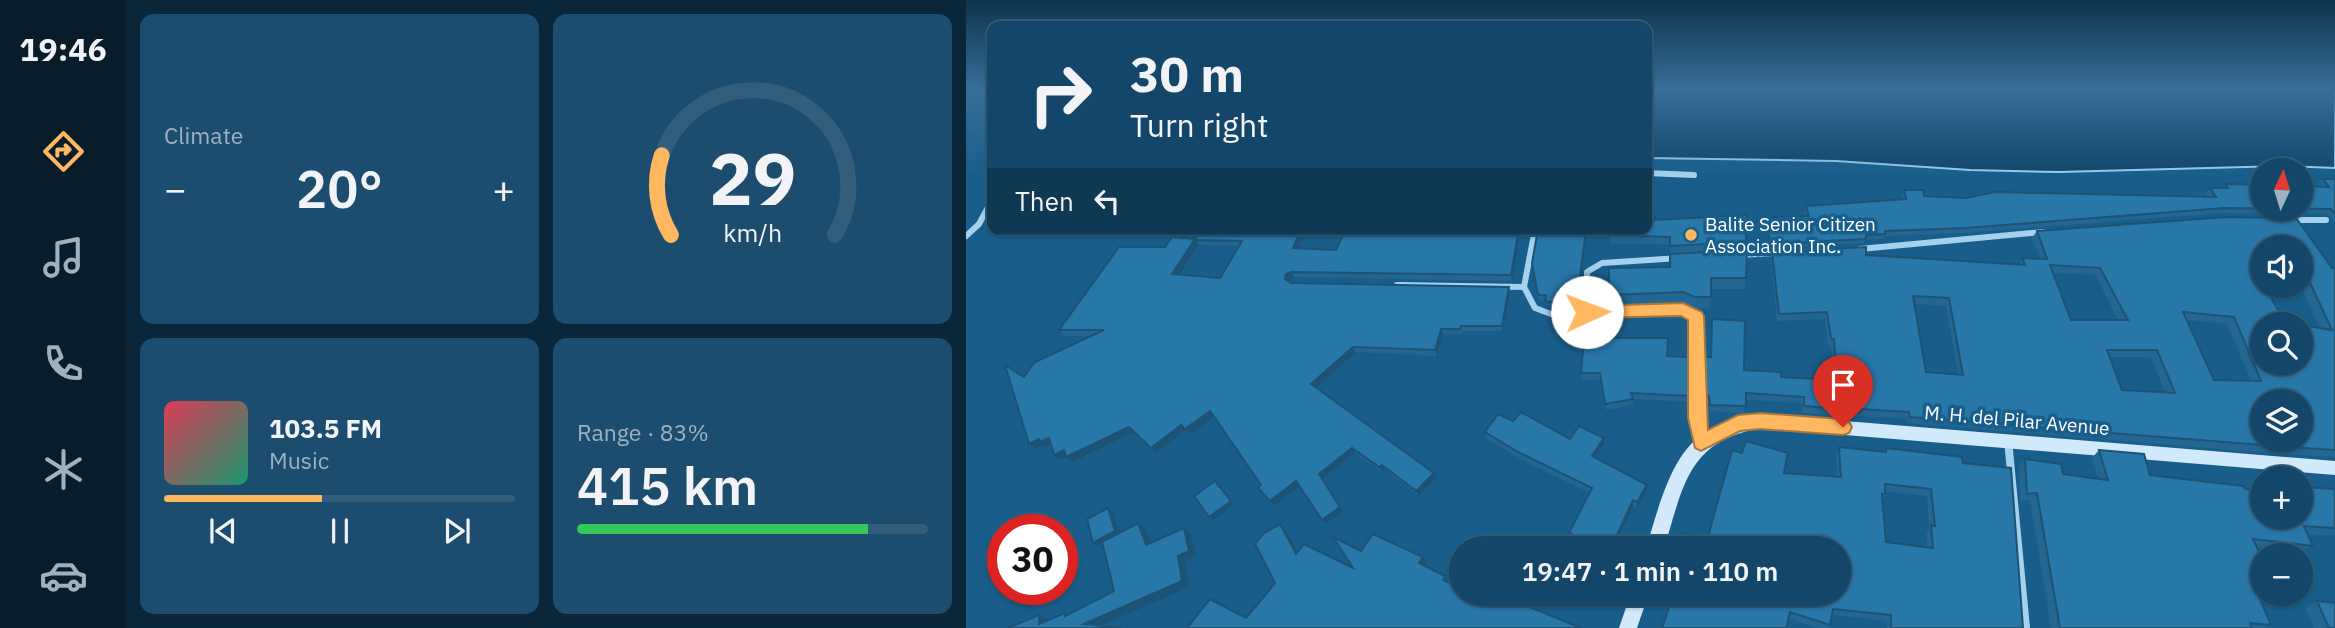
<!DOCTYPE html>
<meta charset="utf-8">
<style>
body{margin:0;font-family:"IBM Plex Sans",sans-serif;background:#1c4d6e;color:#f1f3f6;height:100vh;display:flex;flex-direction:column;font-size:26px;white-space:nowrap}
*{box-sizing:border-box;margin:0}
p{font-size:23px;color:#9db1c0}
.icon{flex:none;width:38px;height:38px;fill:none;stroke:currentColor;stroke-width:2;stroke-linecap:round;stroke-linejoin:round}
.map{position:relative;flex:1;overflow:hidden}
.side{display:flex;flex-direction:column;gap:14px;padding:14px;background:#0a2639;width:840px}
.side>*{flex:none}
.guide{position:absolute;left:21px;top:21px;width:665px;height:214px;border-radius:14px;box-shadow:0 2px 5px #0004,0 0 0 2px #325e7c;background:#134668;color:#f1f3f6;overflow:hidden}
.needle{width:46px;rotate:4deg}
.buttons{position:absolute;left:1284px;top:158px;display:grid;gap:14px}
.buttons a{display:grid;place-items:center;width:63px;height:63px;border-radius:50%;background:#134668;box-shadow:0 2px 5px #0004,0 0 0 2px #325e7c;font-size:35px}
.speed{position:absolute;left:21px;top:514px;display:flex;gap:14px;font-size:35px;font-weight:700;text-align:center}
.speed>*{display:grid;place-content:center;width:91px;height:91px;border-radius:50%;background:#134668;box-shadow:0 2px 5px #0004,0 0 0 2px #325e7c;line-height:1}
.speed .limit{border:10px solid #d22;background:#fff;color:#111}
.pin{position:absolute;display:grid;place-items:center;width:60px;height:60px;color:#fff;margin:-72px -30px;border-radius:50% 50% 50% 0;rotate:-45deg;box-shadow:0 0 7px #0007}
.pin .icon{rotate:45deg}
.me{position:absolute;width:77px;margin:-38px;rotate:88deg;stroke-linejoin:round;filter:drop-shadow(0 0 5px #0008)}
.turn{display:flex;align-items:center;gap:24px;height:147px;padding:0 28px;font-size:32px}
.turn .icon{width:91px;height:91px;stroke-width:2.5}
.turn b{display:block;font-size:49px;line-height:60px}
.then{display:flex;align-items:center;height:66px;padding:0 28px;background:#0003;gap:14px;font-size:26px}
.big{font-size:52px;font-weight:600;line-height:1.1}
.side .card{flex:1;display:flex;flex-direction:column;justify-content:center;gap:10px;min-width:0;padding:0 24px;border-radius:14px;background:#1c4d6e}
.side .dial{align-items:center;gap:0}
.dial svg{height:182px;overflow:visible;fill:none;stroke:#325e7c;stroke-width:7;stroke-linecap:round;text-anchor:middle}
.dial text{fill:#f1f3f6;stroke:none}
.song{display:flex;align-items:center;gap:21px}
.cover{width:84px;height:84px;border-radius:10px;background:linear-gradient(135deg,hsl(350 70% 55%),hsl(160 70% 35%))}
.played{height:7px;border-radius:4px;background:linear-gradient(90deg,#ffb760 45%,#325e7c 45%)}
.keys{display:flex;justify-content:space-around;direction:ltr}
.heat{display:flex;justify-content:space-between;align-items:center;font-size:38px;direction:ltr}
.charge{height:10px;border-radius:5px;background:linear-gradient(90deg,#34c759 83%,#325e7c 0)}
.side .tiles{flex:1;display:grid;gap:14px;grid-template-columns:repeat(2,1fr)}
.trip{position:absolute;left:483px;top:536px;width:402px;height:70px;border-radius:35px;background:#134668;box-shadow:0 2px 5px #0004,0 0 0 2px #325e7c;font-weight:600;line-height:70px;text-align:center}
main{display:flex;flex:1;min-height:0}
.tab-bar{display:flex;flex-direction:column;width:126px;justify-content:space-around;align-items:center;background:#081c2a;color:#9db1c0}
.tab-bar .icon{width:49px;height:49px}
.tab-bar .active{color:#ffb760}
.tab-bar b{font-size:32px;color:#f1f3f6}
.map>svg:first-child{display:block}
.water{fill:#114569;stroke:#97cff0;stroke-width:2}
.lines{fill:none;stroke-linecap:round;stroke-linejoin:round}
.street-far1{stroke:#a4d1ee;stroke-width:6}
.street{stroke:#a4d1ee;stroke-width:8}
.secondary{fill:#d1e9fa;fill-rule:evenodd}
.wall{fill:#226691;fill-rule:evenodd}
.shaded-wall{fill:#1c5376}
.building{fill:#2877a9;stroke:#1c5376;stroke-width:2;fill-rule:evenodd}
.route{fill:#ffb760;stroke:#a6773e;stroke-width:2}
.poi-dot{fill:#ffb760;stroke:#195e8b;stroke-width:2.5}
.labels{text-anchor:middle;stroke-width:7;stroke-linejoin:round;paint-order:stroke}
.poi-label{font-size:19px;fill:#fff;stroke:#195e8b;text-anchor:start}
.street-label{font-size:19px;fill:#fff;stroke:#195e8b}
</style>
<main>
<nav class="tab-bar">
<b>19:46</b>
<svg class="icon active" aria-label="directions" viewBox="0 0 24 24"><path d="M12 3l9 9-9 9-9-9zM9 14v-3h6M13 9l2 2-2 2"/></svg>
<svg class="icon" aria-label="music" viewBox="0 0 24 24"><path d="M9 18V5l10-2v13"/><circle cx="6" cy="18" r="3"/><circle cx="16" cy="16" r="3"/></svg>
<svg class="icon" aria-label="phone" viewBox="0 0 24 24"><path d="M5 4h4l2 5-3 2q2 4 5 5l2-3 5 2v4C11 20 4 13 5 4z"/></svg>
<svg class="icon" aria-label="climate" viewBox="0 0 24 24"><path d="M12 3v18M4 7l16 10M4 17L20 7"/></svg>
<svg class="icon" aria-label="car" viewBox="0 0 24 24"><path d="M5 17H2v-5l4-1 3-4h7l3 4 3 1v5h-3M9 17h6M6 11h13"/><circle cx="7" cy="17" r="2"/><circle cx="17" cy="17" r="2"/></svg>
</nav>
<section class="side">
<div class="tiles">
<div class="card"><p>Climate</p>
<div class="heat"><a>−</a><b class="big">20°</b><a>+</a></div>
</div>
<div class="card dial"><svg viewBox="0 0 100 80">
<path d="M14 69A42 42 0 1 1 86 69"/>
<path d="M14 69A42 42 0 0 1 10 34" stroke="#ffb760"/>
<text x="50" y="56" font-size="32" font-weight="700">29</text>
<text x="50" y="72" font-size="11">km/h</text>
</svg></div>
<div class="card">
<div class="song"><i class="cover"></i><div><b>103.5 FM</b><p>Music</p></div></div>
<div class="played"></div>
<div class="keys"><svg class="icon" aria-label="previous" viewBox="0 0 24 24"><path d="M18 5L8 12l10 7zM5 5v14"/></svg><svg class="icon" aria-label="pause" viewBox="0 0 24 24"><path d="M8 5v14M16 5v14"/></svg><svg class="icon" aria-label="next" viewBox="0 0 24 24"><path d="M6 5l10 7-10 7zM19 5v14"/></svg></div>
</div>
<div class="card"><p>Range · 83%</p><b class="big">415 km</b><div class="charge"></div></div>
</div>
</section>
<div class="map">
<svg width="1369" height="628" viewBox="0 0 1369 628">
<rect width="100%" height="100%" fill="#195e8b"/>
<polygon class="water" points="681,89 1369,89 1369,168 1317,166 1093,172 1004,170 870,161 681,158"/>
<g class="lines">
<g class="street-far1">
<polyline points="681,173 728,175"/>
<polyline points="1323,220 1360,220"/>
<polyline points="569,229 558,287 569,308 585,314 717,309 730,316 730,320"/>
<polyline points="0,236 13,224 26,200"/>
<polyline points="894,249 1077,232"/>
<polyline points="771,255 815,253"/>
<polyline points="431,285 558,287"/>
<polyline points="621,312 621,272 636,263 714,258"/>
</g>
<g class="street">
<polyline points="730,319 731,417 735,443"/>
<polyline points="1042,440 1060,628"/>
</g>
<g class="secondary">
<path d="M 794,414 L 1369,461 L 1369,475 L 794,428 C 721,442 718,485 698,548 L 680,548 C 693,508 704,453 742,430 C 758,421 776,418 794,414 Z"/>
<polygon points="665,593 683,593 671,628 653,628"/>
</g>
</g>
<g class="wall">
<polygon points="1357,179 1369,179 1369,220 1366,220 1360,214 1254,213 997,233 919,236 917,239 899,240 898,243 804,248 801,222 802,217 841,216 839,211 840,206 937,199 936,194 938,190 958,196 1000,198 1243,197 1240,193 1244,188 1256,188 1259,184 1355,187 1352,183"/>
<path d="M 1260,217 L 1330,218 L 1366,268 L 1369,268 L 1369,457 L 1313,454 L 941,423 L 940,419 L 893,416 L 891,419 L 873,418 L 873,415 L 836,413 L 836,403 L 780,400 L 778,413 L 743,411 L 743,403 L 737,402 L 738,357 L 744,357 L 746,319 L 779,321 L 778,370 L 815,372 L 815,377 L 868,380 L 865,346 L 862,346 L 859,319 L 811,321 L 805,260 L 806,252 L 900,247 L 900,255 L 1053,265 L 1056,258 L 1074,259 L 1066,238 L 1071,231 ZM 1297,247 L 1335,247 L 1335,285 L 1334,285 L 1354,328 L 1335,325 L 1335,362 L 1297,362 L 1297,324 L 1328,324 L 1320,323 L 1295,281 L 1297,281 ZM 1087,273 L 1129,275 L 1152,320 L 1105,320 ZM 948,304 L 980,306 L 992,374 L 960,372 ZM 1221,320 L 1261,324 L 1285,381 L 1248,380 ZM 1143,357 L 1185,357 L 1199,393 L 1156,390 ZM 1297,401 L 1335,401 L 1335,439 L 1297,439 Z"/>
<polygon points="689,220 780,242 779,250 780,278 779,289 745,289 744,309 728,308 717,303 643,306 643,295 704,267 704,245 644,243 643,229"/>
<path d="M 237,229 L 332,248 L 370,250 L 380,229 L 555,229 L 546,281 L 328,277 L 324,280 L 323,282 L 325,283 L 543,287 L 544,292 L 537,331 L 497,331 L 496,334 L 477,334 L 471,356 L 390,352 L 350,388 L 468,473 L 471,478 L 453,496 L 419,469 L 416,472 L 389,453 L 356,479 L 378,512 L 359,524 L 333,486 L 308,506 L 292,488 L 295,485 L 248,416 L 224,434 L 220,430 L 190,453 L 168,432 L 107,462 L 100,457 L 95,460 L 88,455 L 85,445 L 80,447 L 77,445 L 70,449 L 58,377 L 127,336 L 98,336 L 93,330 L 199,247 L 230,239 ZM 233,245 L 273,246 L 254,278 L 214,275 Z"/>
<polygon points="621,229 612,307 584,308 580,306 579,301 573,301 566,263"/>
<polygon points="701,356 725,396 724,402 667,399 667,405 640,410 634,380 616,380 615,373"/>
<polygon points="547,421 604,439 638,444 630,458 681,491 671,508 667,506 648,548 626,548 604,538 603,533 624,493 554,459 521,439 519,432"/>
<path d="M 873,447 L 918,452 L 920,448 L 997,463 L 1057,628 L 921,628 L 921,621 L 866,615 L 864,625 L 863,628 L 852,628 L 822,618 L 741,540 L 818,473 L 871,477 L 870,455 ZM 919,491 L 961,496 L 963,528 L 960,532 L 961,547 L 920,542 L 917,499 L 919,494 Z"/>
<polygon points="1133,450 1184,475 1297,516 1369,489 1369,536 1342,534 1347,546 1335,552 1291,547 1297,560 1297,593 1312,594 1301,600 1294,599 1305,625 1298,628 1085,628 1064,500 1054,501 1053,467 1059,459 1097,474 1132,479 1126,458"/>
<polygon points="1351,601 1369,628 1348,628 1339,607"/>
</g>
<g class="shaded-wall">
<polygon points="335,229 341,229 330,254 327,248"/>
<polygon points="553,229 555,229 546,281 545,275"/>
<polygon points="620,229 621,229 612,307 611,302"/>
<polygon points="229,239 233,245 210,280 206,274"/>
<polygon points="325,272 328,277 324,280 323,285 319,279 320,274"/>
<polygon points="543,287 544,292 537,331 536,326"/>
<polygon points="475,329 477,334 471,356 469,350"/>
<polygon points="387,347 390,352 348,390 345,384"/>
<polygon points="244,411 249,416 224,434 219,429"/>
<polygon points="215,425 220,430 190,453 185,448"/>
<polygon points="163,427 168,432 107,462 100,457 95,460 88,455 98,450"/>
<polygon points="83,438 89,443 80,447 77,445 70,449 63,444 73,439"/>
<polygon points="638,438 638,444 627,462 626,456"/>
<polygon points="386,448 389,453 356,479 378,512 359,524 356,520 353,474"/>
<polygon points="416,465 419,469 416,472 413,467"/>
<polygon points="468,473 471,478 453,496 450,491"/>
<polygon points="249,481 268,505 247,520 243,517"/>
<polygon points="330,481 334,486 308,506 304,501"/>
<polygon points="681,485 681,491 671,508 671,502"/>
<polygon points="667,500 667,506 648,548 645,548"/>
<polygon points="142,508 147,512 154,535 132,546 127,543"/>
<polygon points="172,523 180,529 188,551 180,545"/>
<polygon points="314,524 320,530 336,560 330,554"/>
<polygon points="218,528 225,534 230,556 219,561 223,587 129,628 118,624 212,556"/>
<polygon points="457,557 461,563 457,569 453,563"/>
<polygon points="73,615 83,620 73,624"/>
</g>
<g class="building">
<polygon points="1357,179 1369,179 1369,214 1365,209 1258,208 999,228 919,231 919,234 900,235 900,239 804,244 802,217 843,216 840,206 940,199 938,190 957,190 958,196 1000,198 1029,192 1250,197 1244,188 1262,188 1259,184 1297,185 1297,208 1335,208 1335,186 1363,187"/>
<polygon points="781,215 780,242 704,246 704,237 643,235 643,229 681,229 681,216 689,216 689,220"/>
<path d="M 1260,217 L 1330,218 L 1366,268 L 1369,268 L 1369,450 L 1322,447 L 944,417 L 943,412 L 894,409 L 894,413 L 876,411 L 875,409 L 838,406 L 838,397 L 780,393 L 780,406 L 744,405 L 743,396 L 738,396 L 738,357 L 745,357 L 746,319 L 779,321 L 778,370 L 815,372 L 815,377 L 871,380 L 868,339 L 865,339 L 861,312 L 813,314 L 806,252 L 900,247 L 900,255 L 1059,265 L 1056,258 L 1081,259 L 1071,231 ZM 1297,247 L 1335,247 L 1335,274 L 1340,274 L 1366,330 L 1335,325 L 1335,362 L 1297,362 L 1297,324 L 1328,324 L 1320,323 L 1290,273 L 1297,273 ZM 1084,265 L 1134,268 L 1162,320 L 1105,320 ZM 947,296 L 983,298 L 997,375 L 960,372 ZM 1217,312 L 1268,317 L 1295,381 L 1248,380 ZM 1141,350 L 1191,350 L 1209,393 L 1156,390 ZM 1297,401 L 1335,401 L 1335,439 L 1297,439 Z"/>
<polygon points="237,229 335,229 327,248 370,250 380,229 553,229 545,275 325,272 320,274 319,279 325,283 543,287 536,326 495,326 494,329 475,329 469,350 387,347 345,384 468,473 450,491 416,465 413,467 386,448 353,474 374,507 356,520 330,481 304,501 292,488 295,485 244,411 219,429 215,425 185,448 163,427 100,457 98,450 88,455 83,438 74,442 73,439 63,444 39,365 58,377 69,362 138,330 93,330 153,247 199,247 206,237 229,239 206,274 254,278 276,241 229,240"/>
<polygon points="572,229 620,229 611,302 583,302 579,301 580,295 572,295 566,263"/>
<polygon points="781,250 780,278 745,278 745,297 729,297 717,292 643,295 643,268 704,267 704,254"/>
<polygon points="618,338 702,338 701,356 724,357 725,396 665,393 667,399 639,404 634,373 615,373"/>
<polygon points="555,412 604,439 613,426 638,438 626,456 681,485 671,502 667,500 645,548 639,548 603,533 626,488 552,452 519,432 532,414 547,421"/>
<path d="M 780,441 L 822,453 L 818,473 L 875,477 L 873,447 L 920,452 L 920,448 L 996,457 L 997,463 L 1045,468 L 1057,628 L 925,628 L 925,615 L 867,609 L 864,625 L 824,612 L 820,628 L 696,628 L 708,593 L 873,593 L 873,548 L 714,548 L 718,533 L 741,540 L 766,450 L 776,453 ZM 919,484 L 965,489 L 969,526 L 965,525 L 967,548 L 920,542 L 916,494 L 919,494 Z"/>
<polygon points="1133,450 1178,454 1184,475 1277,486 1279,489 1297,491 1297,516 1335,516 1335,487 1369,489 1369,528 1338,526 1347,546 1287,539 1297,560 1297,593 1291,592 1305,625 1284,623 1286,628 1094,628 1071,493 1061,494 1059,459 1095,464 1097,474 1142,480"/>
<polygon points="249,481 265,501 243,517 228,496"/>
<polygon points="142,508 149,531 127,543 121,519"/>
<polygon points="172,523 180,545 218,528 223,551 212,556 216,581 118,624 156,628 42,628 73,615 73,624 99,613 99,616 148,591 136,542"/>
<polygon points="314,524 330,554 338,544 387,568 367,537 395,551 407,534 457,557 453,563 479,576 477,580 495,587 495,593 514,593 554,607 556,604 615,628 221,628 244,599 280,618 291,605 309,583 289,544 297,534"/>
<polygon points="1351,601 1369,603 1369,628 1363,628"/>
</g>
<linearGradient id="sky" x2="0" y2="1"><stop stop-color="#0e344c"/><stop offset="0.51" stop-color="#386e98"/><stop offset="1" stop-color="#386e98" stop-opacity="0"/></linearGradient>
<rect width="1369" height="176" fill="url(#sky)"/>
<polygon class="route" points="717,303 736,312 738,316 742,430 772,415 794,413 877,419 883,422 886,427 883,433 877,435 794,429 774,431 735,451 729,448 722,418 722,320 715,316 621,318 613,312 621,306"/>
<circle class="poi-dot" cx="725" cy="235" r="7"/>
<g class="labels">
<g class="poi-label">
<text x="739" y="231">Balite Senior Citizen<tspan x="739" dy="22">Association Inc.</tspan></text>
</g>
<g class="street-label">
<text transform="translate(1051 420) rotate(5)" y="7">M. H. del Pilar Avenue</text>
</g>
</g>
</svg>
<div class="buttons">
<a><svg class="needle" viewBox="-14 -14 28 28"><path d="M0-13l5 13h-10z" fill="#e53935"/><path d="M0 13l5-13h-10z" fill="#9db1c0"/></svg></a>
<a><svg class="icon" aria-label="sound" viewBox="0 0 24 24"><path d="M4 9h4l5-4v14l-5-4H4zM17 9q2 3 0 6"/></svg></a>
<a><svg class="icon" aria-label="search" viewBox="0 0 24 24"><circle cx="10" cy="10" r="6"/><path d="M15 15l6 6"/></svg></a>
<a><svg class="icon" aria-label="layers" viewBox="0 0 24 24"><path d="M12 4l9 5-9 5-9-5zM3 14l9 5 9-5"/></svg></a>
<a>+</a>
<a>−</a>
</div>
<div class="speed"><div class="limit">30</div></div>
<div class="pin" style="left:877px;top:427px;background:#d93025"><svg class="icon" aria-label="arrive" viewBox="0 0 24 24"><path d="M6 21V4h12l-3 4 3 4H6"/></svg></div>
<svg class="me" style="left:621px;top:312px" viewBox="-20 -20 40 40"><circle r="19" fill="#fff"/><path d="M0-13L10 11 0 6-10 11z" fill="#ffb760"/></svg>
<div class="trip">19:47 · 1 min · 110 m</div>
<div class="guide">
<div class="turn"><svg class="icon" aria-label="right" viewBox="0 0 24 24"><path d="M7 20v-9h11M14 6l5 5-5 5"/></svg><div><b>30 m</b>Turn right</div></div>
<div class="then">Then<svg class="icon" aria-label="left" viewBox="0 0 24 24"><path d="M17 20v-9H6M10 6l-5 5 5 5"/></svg></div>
</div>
</div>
</main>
